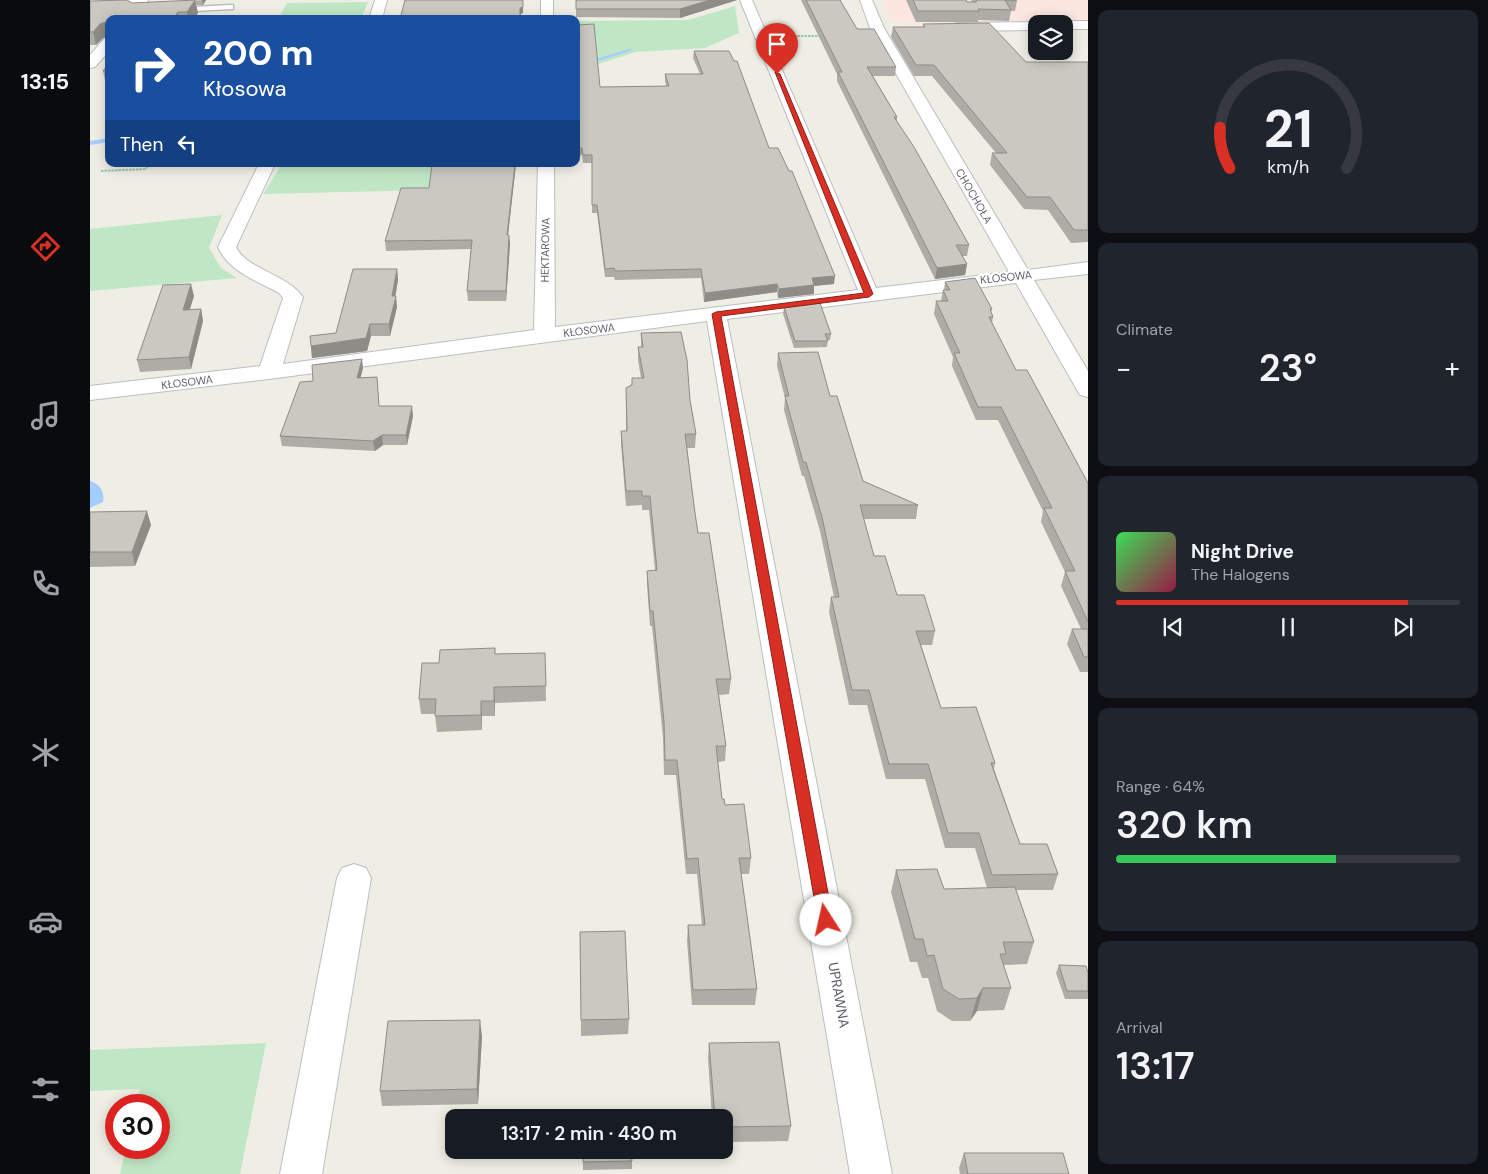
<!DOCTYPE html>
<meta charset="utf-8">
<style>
body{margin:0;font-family:"DM Sans",sans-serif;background:#20242c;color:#f1f3f6;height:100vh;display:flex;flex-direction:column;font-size:19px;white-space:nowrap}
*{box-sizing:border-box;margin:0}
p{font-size:16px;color:#9ea1a6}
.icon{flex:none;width:28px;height:28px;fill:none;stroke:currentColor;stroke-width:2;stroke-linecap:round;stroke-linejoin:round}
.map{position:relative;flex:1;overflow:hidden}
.sheet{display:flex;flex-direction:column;gap:10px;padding:10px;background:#0d0f14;width:400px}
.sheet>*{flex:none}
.guide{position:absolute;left:15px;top:15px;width:475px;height:152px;border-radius:10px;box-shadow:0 2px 12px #0003;background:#1a4fa0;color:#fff;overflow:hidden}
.fabs{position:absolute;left:938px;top:15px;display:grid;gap:10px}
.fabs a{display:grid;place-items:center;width:45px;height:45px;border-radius:10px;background:#171b24;box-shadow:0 2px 12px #0003;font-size:25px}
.speed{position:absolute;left:15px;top:1094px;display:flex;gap:10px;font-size:25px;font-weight:700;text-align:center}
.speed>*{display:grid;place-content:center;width:65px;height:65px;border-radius:50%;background:#171b24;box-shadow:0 2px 12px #0003;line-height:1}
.speed .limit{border:8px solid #d22;background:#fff;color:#111}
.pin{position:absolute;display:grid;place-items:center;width:42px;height:42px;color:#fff;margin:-51px -21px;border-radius:50% 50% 50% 0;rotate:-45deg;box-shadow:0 0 5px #0007}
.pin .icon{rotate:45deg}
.me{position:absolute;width:55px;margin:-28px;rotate:350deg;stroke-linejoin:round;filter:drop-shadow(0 0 4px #0008)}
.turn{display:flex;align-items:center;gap:18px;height:105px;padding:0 15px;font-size:22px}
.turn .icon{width:65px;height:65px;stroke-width:2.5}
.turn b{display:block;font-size:35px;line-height:42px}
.then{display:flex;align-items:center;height:48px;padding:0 15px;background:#0003;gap:10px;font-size:19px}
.big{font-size:38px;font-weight:600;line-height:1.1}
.sheet .widget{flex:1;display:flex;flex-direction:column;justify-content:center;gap:8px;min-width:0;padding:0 18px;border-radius:10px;background:#20242c}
.sheet .dial{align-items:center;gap:0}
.dial svg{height:130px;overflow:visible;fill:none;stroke:#363941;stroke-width:7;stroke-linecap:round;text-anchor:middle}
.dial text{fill:#f1f3f6;stroke:none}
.song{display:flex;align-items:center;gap:15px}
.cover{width:60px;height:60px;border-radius:8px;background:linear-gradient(135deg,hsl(130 70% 55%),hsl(340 70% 35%))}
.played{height:5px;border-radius:2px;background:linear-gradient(90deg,#d93025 85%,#363941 85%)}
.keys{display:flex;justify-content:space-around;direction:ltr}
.heat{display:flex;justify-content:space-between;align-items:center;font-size:28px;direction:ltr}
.charge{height:8px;border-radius:4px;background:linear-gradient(90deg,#34c759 64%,#363941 0)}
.trip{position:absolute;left:355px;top:1109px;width:288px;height:50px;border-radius:10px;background:#171b24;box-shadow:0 2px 12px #0003;font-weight:600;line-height:50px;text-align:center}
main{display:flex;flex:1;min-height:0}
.menu{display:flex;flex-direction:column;width:90px;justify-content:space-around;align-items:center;background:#090b0e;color:#9ea1a6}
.menu .icon{width:35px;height:35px}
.menu .current{color:#d93025}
.menu b{font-size:22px;color:#f1f3f6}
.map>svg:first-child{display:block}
.medical{fill:#fce6e0}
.green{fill:#c0e7c5}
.water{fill:#a4cdff}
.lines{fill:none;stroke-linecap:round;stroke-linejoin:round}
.stream{fill:#a4cdff;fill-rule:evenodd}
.service-casing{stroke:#bcbdc3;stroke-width:3}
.minor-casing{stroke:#bcbdc3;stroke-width:2}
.path{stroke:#99c8ac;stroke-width:2;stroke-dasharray:2.5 1;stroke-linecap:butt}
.service{fill:#fff;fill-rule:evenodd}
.minor{fill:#fff;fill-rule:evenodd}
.wall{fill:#aeaca6}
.shaded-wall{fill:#8d8c87}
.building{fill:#cac8c1;stroke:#8d8c87}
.route{fill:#d93025;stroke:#8d1f18}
.labels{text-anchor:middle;stroke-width:4.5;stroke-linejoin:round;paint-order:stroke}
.far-street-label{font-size:11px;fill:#5c5f65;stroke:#fff}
.street-label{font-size:14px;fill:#5c5f65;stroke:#fff}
</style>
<main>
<nav class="menu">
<b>13:15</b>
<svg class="icon current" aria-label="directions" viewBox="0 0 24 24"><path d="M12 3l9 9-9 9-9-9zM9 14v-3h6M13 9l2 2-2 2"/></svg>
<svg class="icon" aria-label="music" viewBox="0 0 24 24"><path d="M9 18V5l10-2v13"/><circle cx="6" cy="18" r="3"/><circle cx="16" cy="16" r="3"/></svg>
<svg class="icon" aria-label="phone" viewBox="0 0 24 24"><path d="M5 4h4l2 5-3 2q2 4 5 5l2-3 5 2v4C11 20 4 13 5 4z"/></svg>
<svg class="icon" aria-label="climate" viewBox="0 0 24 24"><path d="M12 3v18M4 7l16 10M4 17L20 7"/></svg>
<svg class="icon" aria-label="car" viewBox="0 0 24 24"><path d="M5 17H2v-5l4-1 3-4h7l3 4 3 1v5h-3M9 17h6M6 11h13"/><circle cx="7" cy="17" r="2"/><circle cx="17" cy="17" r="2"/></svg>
<svg class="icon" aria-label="filters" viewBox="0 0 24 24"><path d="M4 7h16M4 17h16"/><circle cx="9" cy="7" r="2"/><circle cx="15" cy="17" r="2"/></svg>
</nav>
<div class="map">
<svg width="998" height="1174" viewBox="0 0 998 1174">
<rect width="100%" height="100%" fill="#efeee4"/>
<polygon class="medical" points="792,0 998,0 998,21 828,24 801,21"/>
<g class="green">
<polygon points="278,2 271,19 188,19 197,3"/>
<polygon points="645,6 649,33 615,48 546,52 486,71 486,21 598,20"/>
<polygon points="192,164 345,164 341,190 173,194"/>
<polygon points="132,215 119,248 131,268 147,278 0,291 0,229"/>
<polygon points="176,1043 150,1174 30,1174 36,1148 69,1148 69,1105 46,1105 50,1089 0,1091 0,1050"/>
</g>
<path class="water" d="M 0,481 C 10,484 15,492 13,502 L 0,508 Z"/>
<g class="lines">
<g class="stream">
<polygon points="539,49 543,50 486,68 486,65"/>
<polygon points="19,138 19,142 0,145 0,141"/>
</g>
<g class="service-casing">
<polygon id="service" points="140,5 143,5 143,9 85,12 81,10 85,8"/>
</g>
<g class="minor-casing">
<g id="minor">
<polygon points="0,0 58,0 58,1 52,5 0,5"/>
<polygon points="285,0 297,0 292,19 279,19"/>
<rect x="451" y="0" width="12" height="19"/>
<path d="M 650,0 L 662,0 L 786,288 L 919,272 L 780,28 L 770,0 L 782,0 L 794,28 L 938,270 L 998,262 L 998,274 L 944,280 L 998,371 L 998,397 L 990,395 L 987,390 L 926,283 L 637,319 L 802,1174 L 760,1174 L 617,321 L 179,379 L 0,400 L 0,386 L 170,366 L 193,298 L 189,293 C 167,281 138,271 128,247 L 169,164 L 185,164 L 146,247 C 156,269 197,274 213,297 L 193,364 L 444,330 L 448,164 L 464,164 L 465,327 L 768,290 Z"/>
<polygon points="974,21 998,21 998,29 974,29 974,24 968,24"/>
<polygon points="946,22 951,24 946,24 946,30 866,31 859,27 866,23"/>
<polygon points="19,38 19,51 5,67 0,68 0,55 14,39"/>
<polygon points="264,864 276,868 281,878 232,1174 190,1174 247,878 252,868"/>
</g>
</g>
<g class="path">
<polyline points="697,36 733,36"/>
<polyline points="11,171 56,169 59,164"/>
</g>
<use href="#service" class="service"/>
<use href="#minor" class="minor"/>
</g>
<g class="wall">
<polygon points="116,0 113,5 106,5 108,13 104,19 19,19 19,36 13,38 6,45 0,45 0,1 42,3"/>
<polygon points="486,0 647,0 590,18 486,17"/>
<polygon points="711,0 750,0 767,29 806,67 805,76 783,76 807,117 807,122 879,245 877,256 872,256 877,264 875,275 845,279 747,81 747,74"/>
<polygon points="816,0 876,0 877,2 882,2 881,0 927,0 925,11 921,11 919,21 888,20 888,22 826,22"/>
<polygon points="833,24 936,62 998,62 998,242 981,243 958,210 934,209 900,165 902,153 906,153 842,76 824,76 801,37 803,27 833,27"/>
<polygon points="604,51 679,148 744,284 724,286 724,294 688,298 687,292 614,302 611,278 525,280 524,277 515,277 507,213 502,213 502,163 493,163 492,155 487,156 486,146 576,86 575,81 575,74 610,74 603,58"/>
<polygon points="19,63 19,85 16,85 13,71"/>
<polygon points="89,164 131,164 89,165"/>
<polygon points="426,164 418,235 420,244 416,301 378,301 377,291 381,249 296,251 295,241 339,188"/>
<polygon points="307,269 308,280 305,296 307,307 300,336 281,336 277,351 222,358 221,346 246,333"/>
<polygon points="855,282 902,309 901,312 903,317 902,323 926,370 998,483 998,672 990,672 977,644 982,629 991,629 971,586 975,572 951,522 953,511 908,420 886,420 862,366 863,357 844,314 846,301 851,301 853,290 854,290"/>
<polygon points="104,296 99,310 111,309 113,321 101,369 50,372 47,360"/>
<polygon points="694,307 741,334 740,340 738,340 737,347 704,348 693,314"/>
<polygon points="551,333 600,400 606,434 605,448 597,448 605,513 608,533 641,679 639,694 629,695 636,746 635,761 628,762 632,799 661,858 659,874 651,874 667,989 665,1005 602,1005 597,941 598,925 612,925 607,874 596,874 586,775 574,775 573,738 562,626 560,626 557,585 557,571 565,570 559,510 552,510 552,505 536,506 531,444 531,431 536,431 536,388 551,378 548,360 548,347 551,347"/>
<polygon points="688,353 740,396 773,481 828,505 826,519 774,519 784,556 807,595 845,631 842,645 831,645 851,708 905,763 904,769 930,844 968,874 963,890 926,890 944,942 937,964 913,965 921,988 914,1010 887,1011 880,1021 862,1021 847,1011 838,978 832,978 827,962 820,962 801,892 806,870 854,889 897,888 885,848 855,848 835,779 796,779 777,705 759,705 739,612 741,597 744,597 730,531 714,476 712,476 694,410 695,398 687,366"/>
<polygon points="273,368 270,378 287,377 289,406 323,416 317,445 293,445 285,451 192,446 190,436 223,381"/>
<polygon points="0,512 61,525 45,566 0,567"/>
<polygon points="405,648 405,654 455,653 456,701 405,703 405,716 392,716 392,730 347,732 345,714 331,714 329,699 349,663"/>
<polygon points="490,932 539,1019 538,1034 491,1036"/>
<polygon points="969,965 998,973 998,999 975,999 966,973"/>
<polygon points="392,1036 388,1104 292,1106 290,1091"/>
<polygon points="619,1043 701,1126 698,1141 634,1142 634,1118 622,1118 618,1058"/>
<polygon points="493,1150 542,1161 542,1169 493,1170"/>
<polygon points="874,1153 979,1174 870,1174 869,1168"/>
</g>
<g class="shaded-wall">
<polygon points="105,0 108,13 104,19 98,19 97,12"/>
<polygon points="112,0 116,0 113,5"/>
<polygon points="433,0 433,13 431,14 430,19 430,8"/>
<polygon points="620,0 647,0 590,18 590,9"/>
<polygon points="88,12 89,19 83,19"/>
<polygon points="16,22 19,36 13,38 6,45 3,32 10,24"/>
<polygon points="425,164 426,164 417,244 417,235"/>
<polygon points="419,235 420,244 416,301 416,291"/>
<polygon points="877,264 875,275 845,279 847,268"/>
<polygon points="307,269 308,280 304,305 306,296 307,307 300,336 299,324 302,296"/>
<polygon points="745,276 744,284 724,286 724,294 688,298 689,289 722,278"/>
<polygon points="101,284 104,296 96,322 93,310"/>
<polygon points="687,284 687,292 614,302 615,293"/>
<polygon points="111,309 113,321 101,369 99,357"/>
<polygon points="280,324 281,336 277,351 222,358 221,346"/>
<polygon points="272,359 273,368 268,388 267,378"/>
<polygon points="322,406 323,416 317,445 316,435"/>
<polygon points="292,435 293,445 285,451 283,441"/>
<polygon points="57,511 61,525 45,566 42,552"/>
<polygon points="404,687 405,703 405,716 404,701"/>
<polygon points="391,701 392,716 392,730 391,715"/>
<polygon points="893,988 887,1011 880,1021 887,998"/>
<polygon points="390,1020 392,1036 388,1104 387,1089"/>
</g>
<g class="building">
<polygon points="37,0 42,3 105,0 97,12 88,12 83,19 19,19 19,31 18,31 18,24 16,22 10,24 3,32 0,32 0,1"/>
<polygon points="315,0 433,0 433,7 430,8 430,19 310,19"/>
<polygon points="486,0 620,0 590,9 486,9"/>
<polygon points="716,0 750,0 767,29 784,29 806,67 777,67 807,117 804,117 824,147 879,245 866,245 877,264 847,268 748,72 752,72"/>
<polygon points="823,0 876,0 877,2 886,2 887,0 927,0 915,0 921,10 888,9 889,11 828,11"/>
<polygon points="899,23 936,62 998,62 998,230 984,230 960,197 937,197 902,153 917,153 844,65 826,65 803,27 835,27 833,24"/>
<polygon points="504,24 510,87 579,86 575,74 613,74 604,51 639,51 644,61 647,61 679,148 688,148 699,171 702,171 745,276 722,278 724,285 689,289 687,284 615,293 611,269 525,271 524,268 515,269 507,205 502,205 502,155 493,155 492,148 487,148 486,25"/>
<polygon points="19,63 19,71 13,71"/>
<polygon points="342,164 425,164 417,235 419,235 416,291 377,291 382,240 295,241 311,188 339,188"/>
<polygon points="263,269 307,269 302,296 306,296 299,324 280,324 276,338 221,346 220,336 246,333"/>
<polygon points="885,278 902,309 900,309 903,317 899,317 926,370 937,370 998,483 998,622 975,571 985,571 954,508 962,508 911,407 888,407 864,353 870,353 846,301 858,301 853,290 860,290 855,282"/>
<polygon points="101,284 93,310 111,309 99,357 47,360 73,285"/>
<polygon points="730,303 741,334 735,334 738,341 705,341 694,307"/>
<polygon points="591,332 597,360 600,400 606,434 595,434 605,513 608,533 619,533 641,679 626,679 636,746 626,746 632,799 634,799 635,805 654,804 661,858 649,858 667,989 603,990 598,925 615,925 608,858 597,859 587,760 575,760 574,722 563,611 560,611 557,571 567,570 560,496 552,496 552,491 536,491 531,431 537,431 536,388 542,385 542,378 554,378 548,347 553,347 551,333"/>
<polygon points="728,352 740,396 747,396 773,481 828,505 770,505 784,556 795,556 807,595 834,595 845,631 826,631 851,708 886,707 905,763 901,763 930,844 957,844 968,874 902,875 889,833 858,833 838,764 799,764 779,690 762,690 741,597 749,597 732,517 716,462 713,462 695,396 699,396 688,353"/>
<polygon points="272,359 267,378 287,377 289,406 322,406 316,435 292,435 283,441 190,436 210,382 223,381 222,365"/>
<polygon points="57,511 42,552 0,552 0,512"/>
<polygon points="982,629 998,629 998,657 994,657"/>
<polygon points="405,648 405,654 455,653 456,686 404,687 404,701 391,701 391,715 345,716 346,699 329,699 332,663 349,663 350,650"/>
<polygon points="847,869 854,889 925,887 944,942 913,942 916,954 910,954 921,988 893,988 887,998 869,999 853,989 844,955 837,956 833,939 825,939 806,870"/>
<polygon points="535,931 539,1019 491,1020 490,932"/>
<polygon points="969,965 996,966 998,973 998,991 977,991"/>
<polygon points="390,1020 387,1089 290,1091 298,1021"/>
<polygon points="689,1042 701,1126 634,1127 634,1118 625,1118 619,1043"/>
<rect x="493" y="1115" width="47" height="3"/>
<polygon points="493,1150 541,1150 542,1161 493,1162"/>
<polygon points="874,1153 973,1153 979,1174 878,1174"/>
</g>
<polygon class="route" points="685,72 690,74 783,294 779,297 631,316 743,920 741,924 736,926 730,924 728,920 622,314 626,312 774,293"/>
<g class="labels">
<g class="far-street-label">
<text transform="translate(884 196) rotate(60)" y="4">CHOCHOŁA</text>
<text transform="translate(455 250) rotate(-89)" y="4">HEKTAROWA</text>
<text transform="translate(916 277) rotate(-6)" y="4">KŁOSOWA</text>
<text transform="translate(499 330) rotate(-7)" y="4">KŁOSOWA</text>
<text transform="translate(97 382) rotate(-7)" y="4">KŁOSOWA</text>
</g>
<g class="street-label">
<text transform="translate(749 995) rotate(80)" y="5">UPRAWNA</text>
</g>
</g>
</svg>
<div class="fabs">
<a><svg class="icon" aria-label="layers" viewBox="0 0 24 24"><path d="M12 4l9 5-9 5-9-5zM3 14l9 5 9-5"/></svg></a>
</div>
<div class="speed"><div class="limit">30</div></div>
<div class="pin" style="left:687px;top:74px;background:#d93025"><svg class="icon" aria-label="arrive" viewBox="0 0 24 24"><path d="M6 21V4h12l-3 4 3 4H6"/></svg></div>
<svg class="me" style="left:736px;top:920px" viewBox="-20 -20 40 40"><circle r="19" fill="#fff"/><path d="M0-13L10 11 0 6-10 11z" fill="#d93025"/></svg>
<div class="trip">13:17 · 2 min · 430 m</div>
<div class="guide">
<div class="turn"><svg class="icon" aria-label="right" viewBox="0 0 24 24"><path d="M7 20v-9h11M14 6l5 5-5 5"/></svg><div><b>200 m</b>Kłosowa</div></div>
<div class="then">Then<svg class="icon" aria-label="left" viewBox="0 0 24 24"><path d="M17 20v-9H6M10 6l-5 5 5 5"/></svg></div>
</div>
</div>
<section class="sheet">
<div class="widget dial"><svg viewBox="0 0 100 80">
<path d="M14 69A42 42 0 1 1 86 69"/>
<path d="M14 69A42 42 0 0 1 8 44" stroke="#d93025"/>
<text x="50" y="56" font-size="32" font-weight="700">21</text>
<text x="50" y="72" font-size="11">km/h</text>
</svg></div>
<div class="widget"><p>Climate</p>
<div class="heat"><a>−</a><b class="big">23°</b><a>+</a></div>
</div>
<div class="widget">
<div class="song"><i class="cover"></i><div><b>Night Drive</b><p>The Halogens</p></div></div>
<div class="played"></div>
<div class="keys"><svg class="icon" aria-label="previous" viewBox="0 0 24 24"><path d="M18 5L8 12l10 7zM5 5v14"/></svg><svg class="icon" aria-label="pause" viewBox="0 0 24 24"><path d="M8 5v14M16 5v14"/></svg><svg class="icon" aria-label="next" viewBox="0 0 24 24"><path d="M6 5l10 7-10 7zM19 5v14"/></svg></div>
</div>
<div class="widget"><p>Range · 64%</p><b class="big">320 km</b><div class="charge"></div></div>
<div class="widget"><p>Arrival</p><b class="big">13:17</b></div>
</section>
</main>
